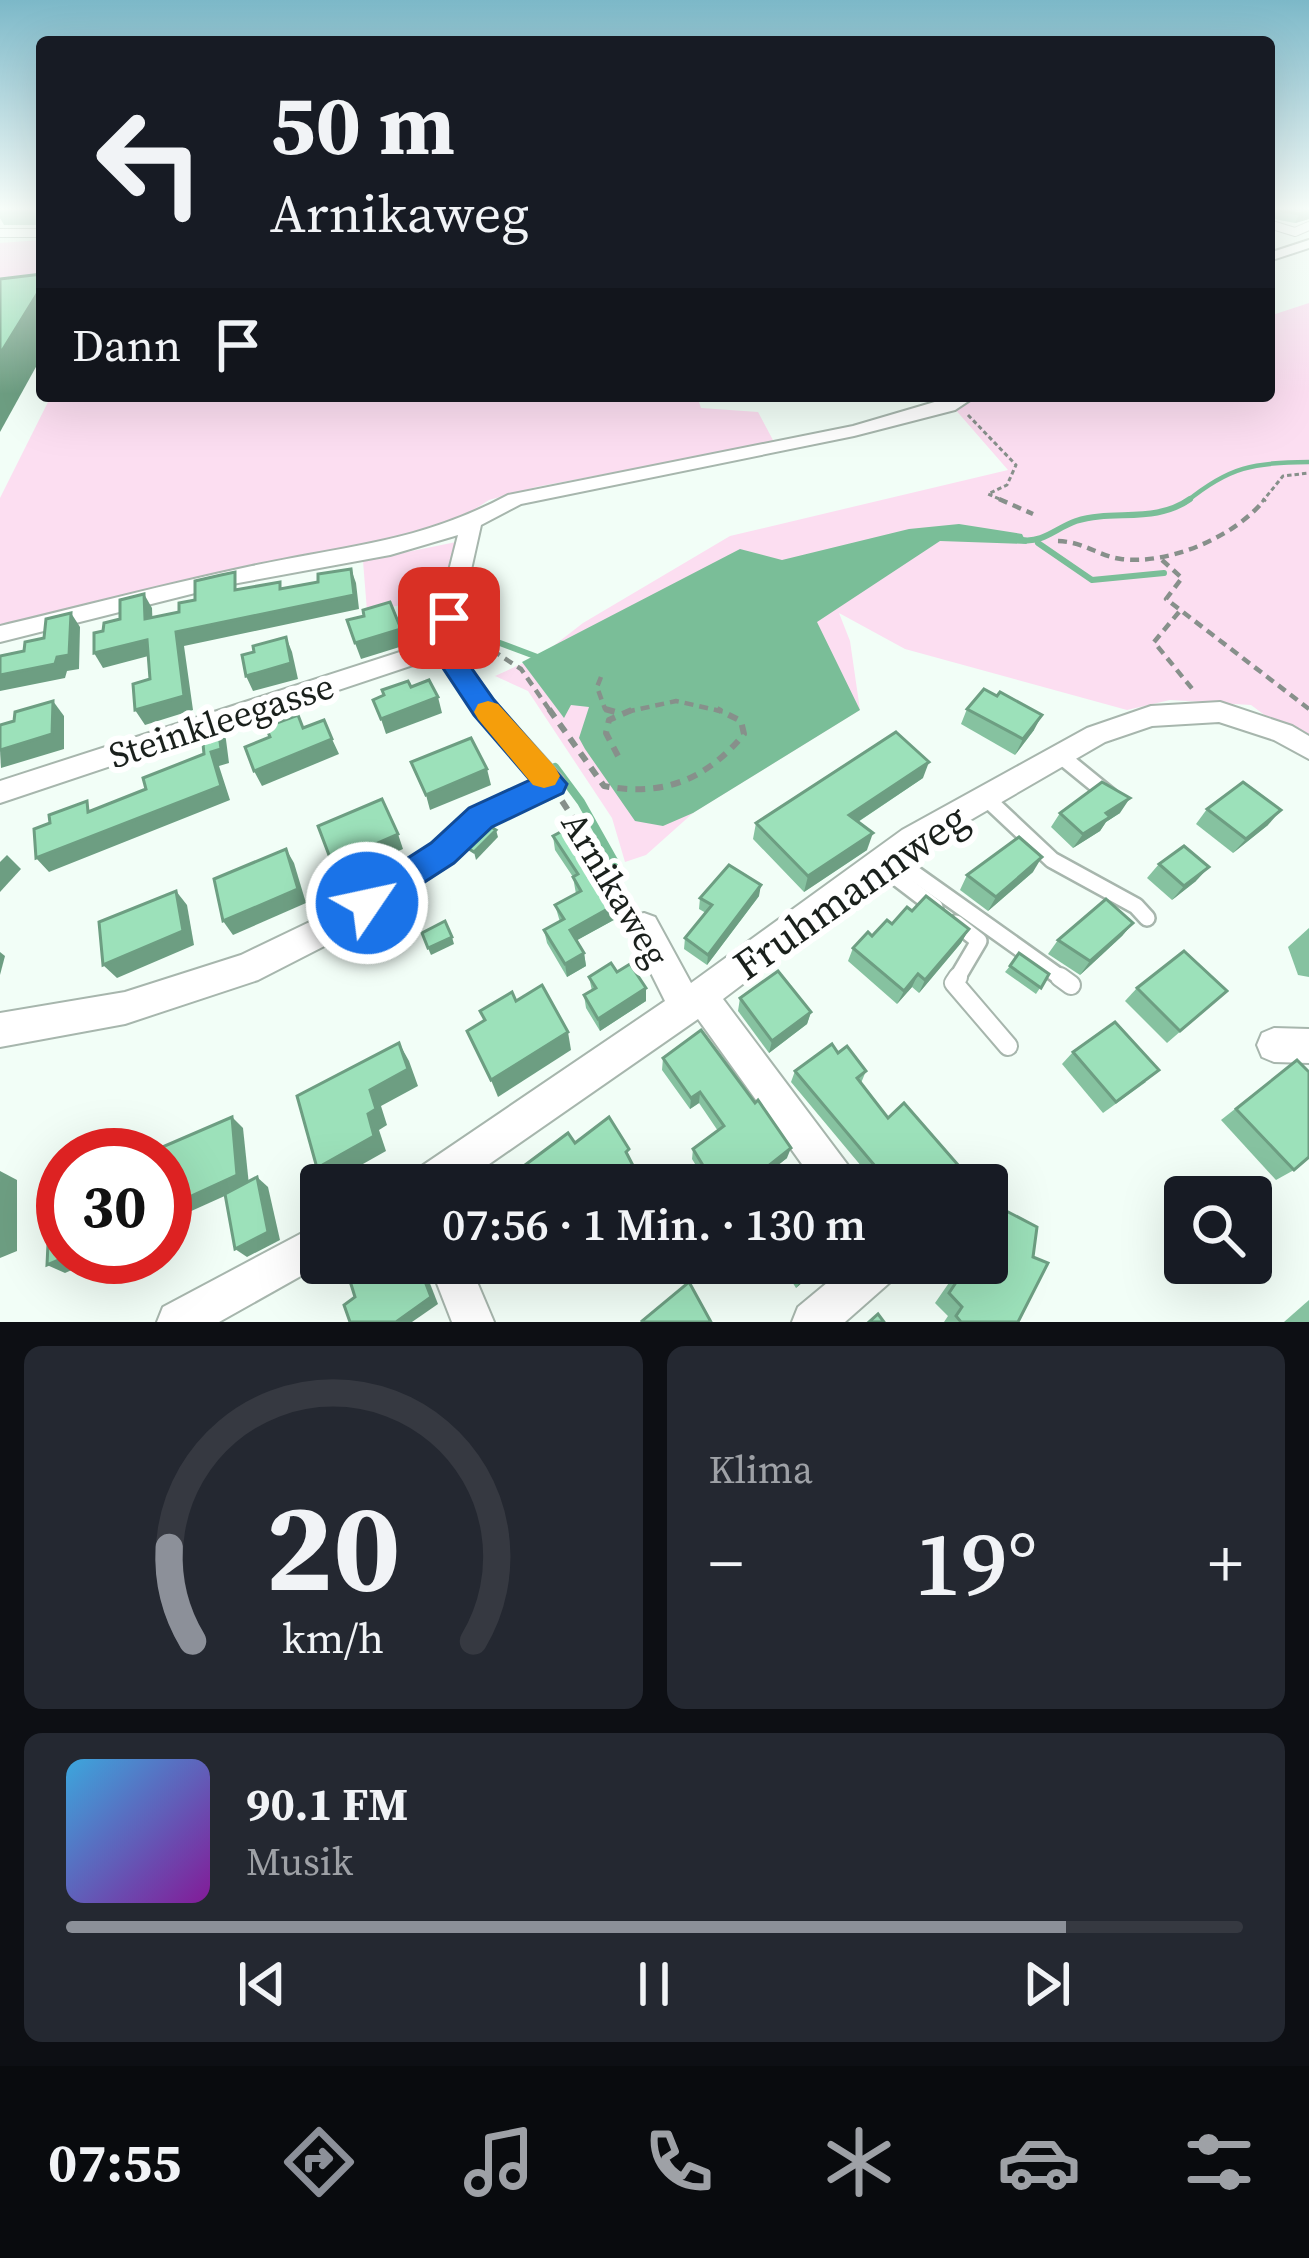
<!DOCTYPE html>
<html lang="de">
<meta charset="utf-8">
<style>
body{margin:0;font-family:"Source Serif 4",serif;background:#242831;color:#f1f3f6;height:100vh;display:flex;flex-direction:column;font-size:45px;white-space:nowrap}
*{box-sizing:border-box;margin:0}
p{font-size:39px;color:#9ea1a6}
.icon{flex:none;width:66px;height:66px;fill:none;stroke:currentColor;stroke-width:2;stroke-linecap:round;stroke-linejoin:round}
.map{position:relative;height:1322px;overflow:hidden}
.details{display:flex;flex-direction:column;gap:24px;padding:24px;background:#0d0f14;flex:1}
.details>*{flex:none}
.hud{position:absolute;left:36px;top:36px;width:1239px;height:366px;border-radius:12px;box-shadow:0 12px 48px #0002;background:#171b24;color:#f1f3f6;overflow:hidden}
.buttons{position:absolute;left:1164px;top:1176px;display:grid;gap:24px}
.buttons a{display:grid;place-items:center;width:108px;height:108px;border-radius:12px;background:#171b24;box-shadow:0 12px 48px #0002;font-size:60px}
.speed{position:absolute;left:36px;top:1128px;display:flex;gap:24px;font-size:60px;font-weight:700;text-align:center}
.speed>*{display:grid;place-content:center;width:156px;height:156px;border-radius:50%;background:#171b24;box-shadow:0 12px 48px #0002;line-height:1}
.speed .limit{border:18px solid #d22;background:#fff;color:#111}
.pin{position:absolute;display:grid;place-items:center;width:102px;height:102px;color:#fff;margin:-51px;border-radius:24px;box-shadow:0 6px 18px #0006}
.me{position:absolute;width:132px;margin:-66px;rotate:56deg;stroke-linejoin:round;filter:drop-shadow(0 0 9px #0008)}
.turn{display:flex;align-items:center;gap:42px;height:252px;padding:0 36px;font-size:54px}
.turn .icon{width:156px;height:156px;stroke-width:2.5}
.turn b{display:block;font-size:84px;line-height:102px}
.then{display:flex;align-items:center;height:114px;padding:0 36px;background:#0003;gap:24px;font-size:45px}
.big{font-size:90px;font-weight:600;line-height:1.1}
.details .widget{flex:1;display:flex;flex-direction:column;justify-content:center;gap:18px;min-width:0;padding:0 42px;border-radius:18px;background:#242831}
.details .dial{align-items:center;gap:0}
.dial svg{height:312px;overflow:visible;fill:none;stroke:#363941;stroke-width:7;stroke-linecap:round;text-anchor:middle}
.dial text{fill:#f1f3f6;stroke:none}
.song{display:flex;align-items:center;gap:36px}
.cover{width:144px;height:144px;border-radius:18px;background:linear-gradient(135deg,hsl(200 70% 55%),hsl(290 70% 35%))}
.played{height:12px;border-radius:6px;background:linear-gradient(90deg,#8c9099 85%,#363941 85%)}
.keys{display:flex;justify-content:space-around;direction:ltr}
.heat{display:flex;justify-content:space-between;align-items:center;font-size:66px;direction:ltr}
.details .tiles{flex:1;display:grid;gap:24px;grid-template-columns:1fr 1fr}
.widget:last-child{grid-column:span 2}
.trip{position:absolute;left:300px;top:1164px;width:708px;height:120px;border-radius:12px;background:#171b24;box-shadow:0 12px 48px #0002;font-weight:600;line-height:120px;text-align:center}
.tab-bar{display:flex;height:192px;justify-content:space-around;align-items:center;background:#090b0e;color:#9ea1a6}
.tab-bar .icon{width:84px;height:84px}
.tab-bar .active{color:#8c9099}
.tab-bar b{font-size:54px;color:#f1f3f6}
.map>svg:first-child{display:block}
.green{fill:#fcdef1}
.water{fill:#7abe98}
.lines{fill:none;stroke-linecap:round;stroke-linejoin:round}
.stream-far2{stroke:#7abe98;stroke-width:4.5}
.stream-far1{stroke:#7abe98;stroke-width:6}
.stream{stroke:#7abe98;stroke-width:8}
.lane-far2-casing{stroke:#a7b6ad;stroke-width:10}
.lane-far1-casing{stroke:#a7b6ad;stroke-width:20}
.lane-casing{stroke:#a7b6ad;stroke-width:22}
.street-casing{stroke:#a7b6ad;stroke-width:4}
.path-far2{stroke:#87908b;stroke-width:3;stroke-dasharray:4.5 3;stroke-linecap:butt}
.path-far1{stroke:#87908b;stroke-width:4.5;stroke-dasharray:9 6;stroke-linecap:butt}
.path{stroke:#87908b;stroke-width:6;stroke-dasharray:10 8;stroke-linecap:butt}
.lane-far2{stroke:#fff;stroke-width:8}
.lane-far1{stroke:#fff;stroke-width:15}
.lane{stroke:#fff;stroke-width:18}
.street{fill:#fff;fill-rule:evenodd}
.wall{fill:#86c2a0}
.shaded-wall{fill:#6d9e82}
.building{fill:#9ce1ba;stroke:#6d9e82;stroke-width:3}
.route{fill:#1a73e8;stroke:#114b97;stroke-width:3}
.slow{fill:#f59e0b}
.labels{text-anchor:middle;stroke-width:12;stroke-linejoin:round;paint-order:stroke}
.street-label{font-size:36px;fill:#1a201c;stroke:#fff}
.near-street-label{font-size:42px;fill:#1a201c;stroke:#fff}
</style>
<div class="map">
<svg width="1309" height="1322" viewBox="0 0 1309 1322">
<rect width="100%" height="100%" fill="#f2fef7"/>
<g class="green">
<polygon points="42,240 42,303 0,307 0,243"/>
<polygon points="1309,303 1309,748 1251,705 1170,700 1127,710 905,649 839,613 850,641 860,710 693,813 646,855 625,862 612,818 528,691 495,676 543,654 583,623 730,536 1008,470 954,408 982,396 1269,396 1269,316"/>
<polygon points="51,396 697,396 701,408 758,412 774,442 536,487 489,500 436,534 0,630 0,498"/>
<polygon points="456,542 442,598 367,611 363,561"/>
</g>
<polygon class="water" points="959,524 1022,534 1027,544 940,541 817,622 860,710 693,813 663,826 635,821 585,749 579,738 589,707 571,705 564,718 522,662 740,549 782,560 909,529"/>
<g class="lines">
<path class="stream-far2" d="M 1186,502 C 1230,466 1253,463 1309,462"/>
<g class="stream-far1">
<path d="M 1022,540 C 1043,543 1056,528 1076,521 C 1114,509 1155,524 1190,499"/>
<polyline points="1038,543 1092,580 1164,573"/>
<polyline points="461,607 481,636 540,658"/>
</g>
<polyline class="stream" points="555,767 581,802 617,866"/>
<g class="lane-far2-casing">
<g id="lane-far2">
<polyline points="1269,224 1295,232 1309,226"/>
<polyline points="0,233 42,233"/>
</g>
</g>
<g class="lane-far1-casing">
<g id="lane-far1">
<polyline points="1061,756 1110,796"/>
<polyline points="986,798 1052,860 1136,906 1147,918"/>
<polyline points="891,857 1064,980"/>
<polyline points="880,865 935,907"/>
<polyline points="956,980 979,941 956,923"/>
</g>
</g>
<g class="lane-casing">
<g id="lane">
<polyline points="958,977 954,983 1008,1046"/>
<polyline points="1060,977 1071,985"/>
</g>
</g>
<g class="street-casing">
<g id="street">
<polygon points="1309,240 1309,248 1269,261 1269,253"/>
<path d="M 955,396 L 976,396 L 955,410 L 854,436 L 521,504 L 481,525 L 454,646 L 493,700 L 562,777 L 566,785 L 562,793 L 491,825 L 453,862 L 340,938 L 258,980 L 125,1024 L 0,1047 L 0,1013 L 125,992 L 241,955 L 318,918 L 433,844 L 471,809 L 533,781 L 475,714 L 437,657 L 0,803 L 0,781 L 431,642 L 458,535 L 390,555 L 227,585 L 0,642 L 0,626 C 84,606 167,584 252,566 C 349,545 418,543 508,495 L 853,426 Z"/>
<polygon points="1220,702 1292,726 1309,736 1309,759 1274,740 1219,722 1152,726 1105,742 922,848 723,999 853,1172 859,1185 817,1185 698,1019 459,1185 407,1185 413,1172 665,1001 628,927 633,917 644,913 655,917 691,983 902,830 1087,728 1151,706"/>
<polygon points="1274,1028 1309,1029 1309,1063 1274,1062 1262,1057 1257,1045 1262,1033"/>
<polygon points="321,1223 321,1263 324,1263 219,1322 157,1322 163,1307"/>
<polygon points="429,1263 469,1263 494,1322 452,1322"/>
<polygon points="851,1263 902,1263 896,1277 845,1322 792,1322 798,1307"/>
</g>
</g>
<g class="path-far2">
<polyline points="968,415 1016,465 1007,485 988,494 1006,502"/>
<polyline points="1262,502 1283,476 1309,473"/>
</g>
<g class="path-far1">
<polyline points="999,499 1033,514"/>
<path d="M 1058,541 C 1085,542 1098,556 1121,559 C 1169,565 1235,537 1265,499"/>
<polyline points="1162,560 1182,578 1166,599 1309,709"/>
<polyline points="1179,612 1154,642 1194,691"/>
<polyline points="467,634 521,669 551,712"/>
<polyline points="601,677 597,687 605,709 614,712"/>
<polyline points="626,712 676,701 725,712"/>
</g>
<g class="path">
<path d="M 549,709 L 604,786 C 663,797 706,780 744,734 L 741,721 L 717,709"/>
<polyline points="605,709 619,713"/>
<polyline points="618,756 606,733 609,720 634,709"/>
<polyline points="562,801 631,907"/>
</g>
<use href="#lane-far2" class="lane-far2"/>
<use href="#lane-far1" class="lane-far1"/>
<use href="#lane" class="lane"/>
<use href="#street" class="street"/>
</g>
<g class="wall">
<polygon points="0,209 42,209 42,225 4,225 0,218"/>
<polygon points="1269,209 1309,209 1309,219 1295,223 1269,218"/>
<polygon points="967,709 1034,730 1015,755 961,724"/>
<polygon points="923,778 858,822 867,850 804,892 753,839 756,823"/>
<polygon points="1207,809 1268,825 1233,853 1196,824"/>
<polygon points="1060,813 1120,813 1106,822 1100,831 1073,848 1051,827"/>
<polygon points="553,836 621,916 577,940 584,953 586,966 567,977 547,943 544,930 560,922 555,905 576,894 573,877 555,850"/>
<polygon points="1159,864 1196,881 1172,900 1147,878"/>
<polygon points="1033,872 988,911 960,890 967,875"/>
<polygon points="759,896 707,965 684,949 685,938 706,913 699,909 700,898"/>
<polygon points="912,911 969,929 961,943 919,993 912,987 897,1004 848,961 853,948"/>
<polygon points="1133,923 1122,936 1080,975 1048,954 1058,940"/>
<polygon points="1309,928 1309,977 1298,975 1288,947"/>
<polygon points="1010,966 1049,974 1036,994 1005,972"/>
<polygon points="617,972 646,1001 600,1031 586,1008 584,995 592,991 589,977"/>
<polygon points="1137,988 1227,991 1167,1043 1125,1001"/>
<polygon points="740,998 811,1012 807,1024 769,1053 738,1011"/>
<polygon points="1073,1052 1146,1082 1103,1113 1062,1064"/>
<polygon points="838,1053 866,1071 861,1083 939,1185 912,1185 908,1179 902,1185 877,1185 791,1082 795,1071"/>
<polygon points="663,1058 787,1158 753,1185 708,1185 692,1159 693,1149 718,1131 699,1103 690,1109 662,1070"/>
<polygon points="1297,1060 1294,1170 1276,1180 1221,1120"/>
<polygon points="989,1202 1018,1322 944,1322 948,1316 935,1303 953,1277 942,1265 943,1263 987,1263"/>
<polygon points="762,1263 824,1263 796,1288 784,1269 772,1279"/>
<polygon points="1309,1300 1309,1322 1284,1322"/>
</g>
<g class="shaded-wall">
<polygon points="35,209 42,209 42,224"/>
<polygon points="1309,211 1309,219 1295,223 1299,214"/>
<polygon points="42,286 42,356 0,432 0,354"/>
<polygon points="351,569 356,583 359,609 184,646 193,710 145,725 135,710 176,632 354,595"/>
<polygon points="144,594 152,608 153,634 145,619"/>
<polygon points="71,613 80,627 79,669 67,671 65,678 0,691 0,675 55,664"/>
<polygon points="401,629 406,645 361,659 355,643"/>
<polygon points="286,637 292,652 298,679 253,691 246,676"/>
<polygon points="147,640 156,654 103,668 94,653"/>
<polygon points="438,697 442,713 386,734 381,719"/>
<polygon points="53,701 64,716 64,749 1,768 0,750"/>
<polygon points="1042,715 1034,730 1015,755 1023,739"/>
<polygon points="217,718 225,732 229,763 219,766 230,800 49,872 36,858 211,752"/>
<polygon points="332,739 339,754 262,786 254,771"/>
<polygon points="929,762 923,778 844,831 849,815"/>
<polygon points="487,769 491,785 430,810 426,795"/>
<polygon points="1130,798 1120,813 1106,822 1100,831 1073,848 1083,834 1106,813"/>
<polygon points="1281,810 1268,825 1233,853 1246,839"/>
<polygon points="496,830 498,837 476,860 474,852"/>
<polygon points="873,833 867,850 804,892 808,876"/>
<polygon points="398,834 403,849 339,878 332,863"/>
<polygon points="286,849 294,863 306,903 233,935 223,921"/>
<polygon points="7,855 21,869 0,892 0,862"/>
<polygon points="1042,857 1033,872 988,911 996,897"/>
<polygon points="1209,867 1196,881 1172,900 1184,886"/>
<polygon points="761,885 759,896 707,965 708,955"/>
<polygon points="176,891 187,905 194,945 117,978 103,965"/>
<polygon points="620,902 621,916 572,943 570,930"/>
<polygon points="1133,923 1122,936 1080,975 1090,961"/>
<polygon points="969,929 961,943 919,993 925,980"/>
<polygon points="452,937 454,944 431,955 428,948"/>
<polygon points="0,952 5,956 0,975"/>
<polygon points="584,953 586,966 567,977 565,964"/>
<polygon points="918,974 912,987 897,1004 904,991"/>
<polygon points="646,988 646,1001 600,1031 598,1019"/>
<polygon points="811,1012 807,1024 769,1053 772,1041"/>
<polygon points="568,1032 571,1050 498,1097 491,1080"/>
<polygon points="399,1043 409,1061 418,1086 381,1106 387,1125 379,1130 386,1151 331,1182 317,1168 368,1114 370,1090"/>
<polygon points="700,1092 699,1103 690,1109 691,1098"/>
<polygon points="232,1117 243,1128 249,1185 178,1217 165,1209"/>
<polygon points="791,1148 787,1158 753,1185 744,1185"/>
<polygon points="0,1171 17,1180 17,1251 0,1258"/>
<polygon points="257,1177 268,1187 280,1240 247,1257 235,1249"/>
<polygon points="66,1257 101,1257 65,1273 47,1265"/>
<polygon points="418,1263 422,1263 438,1304 412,1322 396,1322"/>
<polygon points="821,1263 824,1263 796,1288 801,1281"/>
</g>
<g class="building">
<polygon points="1273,209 1309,209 1309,211 1299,214"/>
<polygon points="42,274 42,286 0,354 0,279"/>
<polygon points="351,569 354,595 176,632 184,696 135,710 133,684 150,679 147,640 94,653 94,633 103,631 104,623 120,619 120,600 144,594 145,619 179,612 179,603 195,600 195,581 221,575 235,572 235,590 280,582 280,589 318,582 318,574"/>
<polygon points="390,602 401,629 355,643 347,620 364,616 363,610"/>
<polygon points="71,613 69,655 57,657 55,664 0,675 0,656 24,651 25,642 44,638 46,619"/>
<polygon points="286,637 291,663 246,676 242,655 254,652 253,646"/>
<polygon points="429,680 438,697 381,719 373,700 384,695 382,690 408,681 411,687"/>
<polygon points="984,689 997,696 1000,692 1042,715 1023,739 967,709"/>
<polygon points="53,701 52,734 0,750 0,725 14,721 15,712"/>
<polygon points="298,715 303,728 324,720 332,739 254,771 245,747 270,737 266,727"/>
<polygon points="217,718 221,749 211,752 221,786 36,858 34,829 50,823 49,815 87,801 88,812 146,789 143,778 204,754 201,723"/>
<polygon points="896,732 929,762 849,815 873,833 808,876 756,823"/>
<polygon points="471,738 487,769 426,795 411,762"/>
<polygon points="1102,782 1130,798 1106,813 1110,817 1083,834 1060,813"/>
<polygon points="1243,782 1281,810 1246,839 1207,809"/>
<polygon points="382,799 398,834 332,863 318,826"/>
<polygon points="488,825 496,830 474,852 466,847"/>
<polygon points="570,827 620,902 570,930 584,953 565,964 544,930 564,919 555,905 581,891 573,877 578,874 553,836"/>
<polygon points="1019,837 1042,857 996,897 967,875"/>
<polygon points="1184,846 1209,867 1184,886 1159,864"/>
<polygon points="286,849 298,889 223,921 214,879"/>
<polygon points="729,865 761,885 708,955 685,938 712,905 700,898"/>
<polygon points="176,891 183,931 103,965 99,922"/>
<polygon points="926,896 969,929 925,980 918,974 904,991 853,948 868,932 872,936 887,920 892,924 907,907 912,911"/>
<polygon points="1106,899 1133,923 1090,961 1058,940"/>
<polygon points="445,921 452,937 428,948 422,933"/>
<polygon points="1184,951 1227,991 1180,1031 1137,988"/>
<polygon points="1019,953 1049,974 1041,988 1010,966"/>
<polygon points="611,963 617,972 630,964 646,988 598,1019 584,995 596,988 589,977"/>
<polygon points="778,971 811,1012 772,1041 740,998"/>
<polygon points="542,985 568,1032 491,1080 467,1031 485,1020 480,1011 512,992 516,1001"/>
<polygon points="1115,1022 1159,1070 1116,1102 1073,1052"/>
<polygon points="701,1030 755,1103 758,1100 791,1148 744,1185 715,1185 693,1149 724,1126 700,1092 691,1098 663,1058"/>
<polygon points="399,1043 408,1069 370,1090 376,1109 368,1114 374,1136 317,1168 297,1096"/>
<polygon points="832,1044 838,1053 847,1046 866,1071 857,1078 888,1118 904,1103 958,1165 937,1185 928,1185 915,1170 900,1185 891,1185 795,1071"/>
<polygon points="1297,1060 1309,1072 1309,1157 1294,1170 1236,1109"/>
<polygon points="232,1117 237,1175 165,1208 165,1155 160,1155 160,1148"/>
<polygon points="609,1117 629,1149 626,1152 641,1181 635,1185 611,1185 606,1177 596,1185 518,1185 513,1174 568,1133 575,1143"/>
<polygon points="257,1177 268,1232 235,1249 225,1194"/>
<polygon points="63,1197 63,1257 66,1257 47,1265 50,1202"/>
<polygon points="989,1202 1037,1227 1033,1257 1048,1263 1018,1322 961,1322 956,1316 962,1307 949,1293 967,1266 965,1263 987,1263"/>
<polygon points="377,1263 418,1263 431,1297 396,1322 350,1322 344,1305 355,1297 350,1281"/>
<polygon points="770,1263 787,1263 776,1272"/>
<polygon points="789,1263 821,1263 801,1281"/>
<polygon points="689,1282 711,1322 643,1322 642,1321"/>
<polygon points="878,1314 884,1322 869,1322"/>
</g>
<linearGradient id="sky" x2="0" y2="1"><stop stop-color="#7cb8c8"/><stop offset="0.53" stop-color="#f9fffb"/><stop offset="1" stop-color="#f9fffb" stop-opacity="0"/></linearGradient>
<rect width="1309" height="394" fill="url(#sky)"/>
<polygon class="route" points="449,609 462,618 456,646 494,700 567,784 563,793 492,827 454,863 367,919 355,914 350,903 355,892 431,843 469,808 530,780 474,715 429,647 436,618"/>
<polygon class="slow" points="488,701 498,704 555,767 560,776 555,785 544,788 533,785 478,719 474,712 478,704"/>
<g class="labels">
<g class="street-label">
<text transform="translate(221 720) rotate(-18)" y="13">Steinkleegasse</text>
<text transform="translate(616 889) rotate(59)" y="13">Arnikaweg</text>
</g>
<g class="near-street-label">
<text transform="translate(850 891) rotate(-35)" y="15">Fruhmannweg</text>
</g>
</g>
</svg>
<div class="buttons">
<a><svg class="icon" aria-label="search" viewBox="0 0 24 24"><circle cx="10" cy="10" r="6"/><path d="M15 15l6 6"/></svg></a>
</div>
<div class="speed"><div class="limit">30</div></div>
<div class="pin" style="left:449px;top:618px;background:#d93025"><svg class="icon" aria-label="arrive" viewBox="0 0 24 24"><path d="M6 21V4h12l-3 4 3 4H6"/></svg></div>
<svg class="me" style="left:367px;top:903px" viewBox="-20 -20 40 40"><circle r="17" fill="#1a73e8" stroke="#fff" stroke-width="3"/><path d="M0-11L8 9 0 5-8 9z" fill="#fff"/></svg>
<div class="trip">07:56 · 1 Min. · 130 m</div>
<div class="hud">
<div class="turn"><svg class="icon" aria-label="left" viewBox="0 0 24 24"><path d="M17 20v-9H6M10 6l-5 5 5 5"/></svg><div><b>50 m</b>Arnikaweg</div></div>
<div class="then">Dann<svg class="icon" aria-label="arrive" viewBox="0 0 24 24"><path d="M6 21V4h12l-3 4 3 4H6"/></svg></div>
</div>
</div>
<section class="details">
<div class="tiles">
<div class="widget dial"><svg viewBox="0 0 100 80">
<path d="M14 69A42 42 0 1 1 86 69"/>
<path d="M14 69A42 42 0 0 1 8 45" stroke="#8c9099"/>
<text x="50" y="56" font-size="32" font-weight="700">20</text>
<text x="50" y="72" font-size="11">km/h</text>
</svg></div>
<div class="widget"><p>Klima</p>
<div class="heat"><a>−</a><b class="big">19°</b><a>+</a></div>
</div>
<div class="widget">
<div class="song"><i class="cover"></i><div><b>90.1 FM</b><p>Musik</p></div></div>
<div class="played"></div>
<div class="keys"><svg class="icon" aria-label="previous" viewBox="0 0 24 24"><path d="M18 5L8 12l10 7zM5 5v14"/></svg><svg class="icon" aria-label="pause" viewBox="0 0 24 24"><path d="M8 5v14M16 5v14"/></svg><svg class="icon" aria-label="next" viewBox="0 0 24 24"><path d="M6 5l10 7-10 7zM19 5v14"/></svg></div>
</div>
</div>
</section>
<nav class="tab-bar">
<b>07:55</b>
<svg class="icon active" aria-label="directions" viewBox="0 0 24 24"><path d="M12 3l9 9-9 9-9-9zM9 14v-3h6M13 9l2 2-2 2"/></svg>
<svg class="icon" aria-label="music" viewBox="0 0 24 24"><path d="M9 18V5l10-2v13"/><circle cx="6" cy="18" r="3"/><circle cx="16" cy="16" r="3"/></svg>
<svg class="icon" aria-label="phone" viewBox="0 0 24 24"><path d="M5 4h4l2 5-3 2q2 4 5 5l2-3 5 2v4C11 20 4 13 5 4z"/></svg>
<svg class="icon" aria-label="climate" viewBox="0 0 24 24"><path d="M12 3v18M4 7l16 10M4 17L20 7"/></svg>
<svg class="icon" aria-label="car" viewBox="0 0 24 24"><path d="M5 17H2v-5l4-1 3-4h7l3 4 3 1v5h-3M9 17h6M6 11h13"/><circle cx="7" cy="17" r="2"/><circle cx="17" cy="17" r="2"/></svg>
<svg class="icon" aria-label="filters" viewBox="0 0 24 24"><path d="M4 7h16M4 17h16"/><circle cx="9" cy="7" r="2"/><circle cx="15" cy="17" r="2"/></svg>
</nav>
